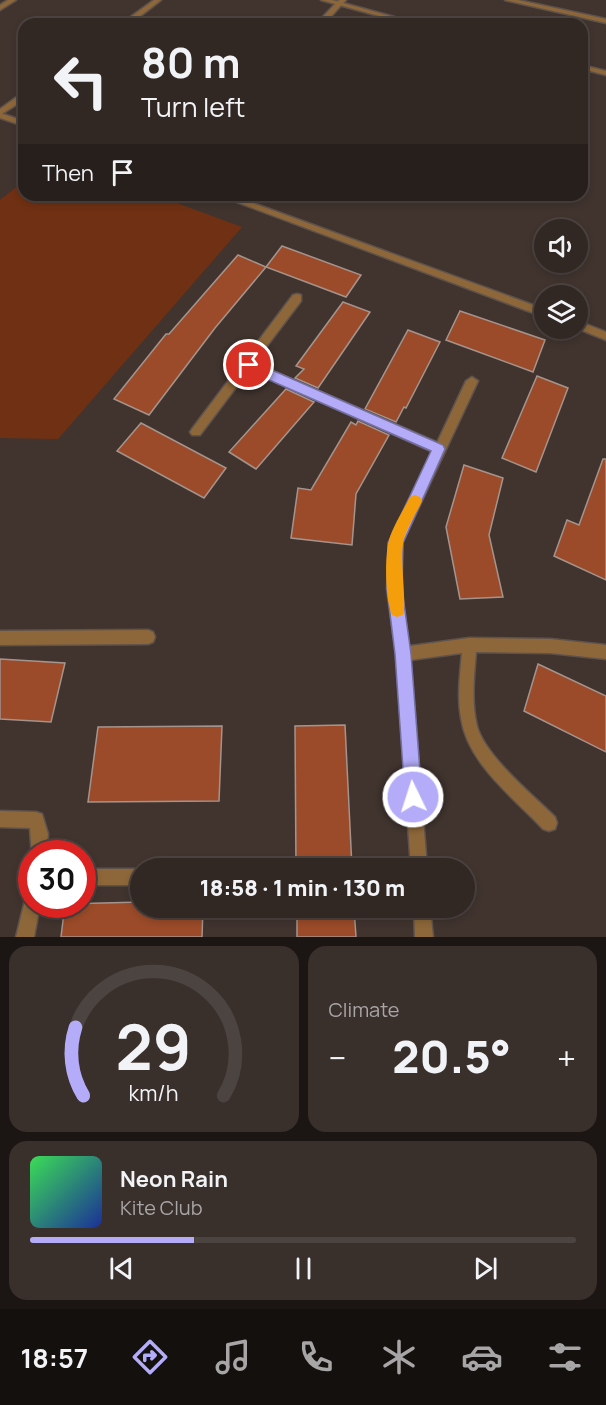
<!DOCTYPE html>
<meta charset="utf-8">
<style>
body{margin:0;font-family:Manrope,sans-serif;background:#392f2b;color:#f1f3f6;height:100vh;display:flex;flex-direction:column;font-size:22px;white-space:nowrap}
*{box-sizing:border-box;margin:0}
p{font-size:20px;color:#a8a5a6}
.icon{flex:none;width:33px;height:33px;fill:none;stroke:currentColor;stroke-width:2;stroke-linecap:round;stroke-linejoin:round}
.map{position:relative;height:937px;overflow:hidden}
.panel{display:flex;flex-direction:column;gap:9px;padding:9px;background:#1b1513;flex:1}
.panel>*{flex:none}
.banner{position:absolute;left:18px;top:18px;width:570px;height:183px;border-radius:18px;box-shadow:0 3px 9px #0003,0 0 0 2px #4c4441;background:#312723;color:#f1f3f6;overflow:hidden}
.controls{position:absolute;left:534px;top:219px;display:grid;gap:12px}
.controls a{display:grid;place-items:center;width:54px;height:54px;border-radius:50%;background:#312723;box-shadow:0 3px 9px #0003,0 0 0 2px #4c4441;font-size:30px}
.speed{position:absolute;left:18px;top:840px;display:flex;gap:12px;font-size:30px;font-weight:700;text-align:center}
.speed>*{display:grid;place-content:center;width:78px;height:78px;border-radius:50%;background:#312723;box-shadow:0 3px 9px #0003,0 0 0 2px #4c4441;line-height:1}
.speed .limit{border:9px solid #d22;background:#fff;color:#111}
.pin{position:absolute;display:grid;place-items:center;width:51px;height:51px;color:#fff;margin:-26px;border:3px solid #fff;border-radius:50%;box-shadow:0 2px 6px #0007}
.me{position:absolute;width:66px;margin:-33px;rotate:356deg;stroke-linejoin:round;filter:drop-shadow(0 0 4px #0008)}
.turn{display:flex;align-items:center;gap:21px;height:126px;padding:0 24px;font-size:27px}
.turn .icon{width:78px;height:78px;stroke-width:2.5}
.turn b{display:block;font-size:42px;line-height:51px}
.then{display:flex;align-items:center;height:57px;padding:0 24px;background:#0003;gap:12px;font-size:22px}
.big{font-size:45px;font-weight:800;line-height:1.1}
.panel .tile{flex:1;display:flex;flex-direction:column;justify-content:center;gap:9px;min-width:0;padding:0 21px;border-radius:18px;background:#392f2b}
.panel .dial{align-items:center;gap:0}
.dial svg{height:156px;overflow:visible;fill:none;stroke:#4c4441;stroke-width:7;stroke-linecap:round;text-anchor:middle}
.dial text{fill:#f1f3f6;stroke:none}
.song{display:flex;align-items:center;gap:18px}
.cover{width:72px;height:72px;border-radius:9px;background:linear-gradient(135deg,hsl(130 70% 55%),hsl(230 70% 35%))}
.played{height:6px;border-radius:3px;background:linear-gradient(90deg,#b4acf9 30%,#4c4441 30%)}
.keys{display:flex;justify-content:space-around;direction:ltr}
.heat{display:flex;justify-content:space-between;align-items:center;font-size:33px;direction:ltr}
.panel .tiles{flex:1;display:grid;gap:9px;grid-template-columns:1fr 1fr}
.tile:last-child{grid-column:span 2}
.trip{position:absolute;left:130px;top:858px;width:345px;height:60px;border-radius:30px;background:#312723;box-shadow:0 3px 9px #0003,0 0 0 2px #4c4441;font-weight:800;line-height:60px;text-align:center}
.tabs{display:flex;height:96px;justify-content:space-around;align-items:center;background:#14100e;color:#a8a5a6}
.tabs .icon{width:42px;height:42px}
.tabs .active{color:#b4acf9}
.tabs b{font-size:27px;color:#f1f3f6}
.map>svg:first-child{display:block}
.green{fill:#703013}
.building{fill:#9b4b29;stroke:#a4948e;stroke-width:1.5}
.lines{fill:none;stroke-linecap:round;stroke-linejoin:round}
.service-casing{stroke:#5e524d;stroke-width:3}
.minor-casing{stroke:#5e524d;stroke-width:3}
.service{fill:#8d6739;fill-rule:evenodd}
.minor{fill:#8d6739;fill-rule:evenodd}
.route{fill:#b4acf9;stroke:#7570a2;stroke-width:1.5}
.slow{fill:#f59e0b}
</style>
<div class="map">
<svg width="606" height="937" viewBox="0 0 606 937">
<rect width="100%" height="100%" fill="#41342f"/>
<polygon class="green" points="24,181 24,195 155,195 242,227 58,439 0,438 0,200"/>
<g class="building">
<polygon points="282,246 361,275 346,297 266,267"/>
<polygon points="238,255 266,267 215,328 149,415 114,399 166,334 169,334"/>
<polygon points="343,302 370,312 318,388 295,378 304,369 296,366"/>
<polygon points="460,311 545,340 533,372 446,340"/>
<polygon points="408,330 440,342 406,408 404,407 396,422 365,409"/>
<polygon points="537,376 568,388 536,472 502,458"/>
<polygon points="286,389 314,402 256,469 229,452"/>
<polygon points="358,421 389,435 356,494 352,545 291,538 298,488 311,490 351,422 356,425"/>
<polygon points="141,423 226,468 204,498 117,451"/>
<polygon points="603,459 606,459 606,580 554,556 567,520 579,525"/>
<polygon points="464,465 503,478 489,535 503,597 460,599 446,527"/>
<polygon points="0,659 65,663 51,722 0,719"/>
<polygon points="538,664 606,696 606,752 524,711"/>
<polygon points="345,725 352,868 296,868 295,726"/>
<polygon points="222,726 219,801 88,802 98,727"/>
<polygon points="141,902 141,908 203,908 202,937 61,937 65,904"/>
<polygon points="297,908 354,908 356,937 297,937"/>
</g>
<g class="lines">
<g class="service-casing">
<g id="service">
<polygon points="8,0 16,0 0,10 0,5"/>
<polygon points="154,0 161,0 130,24 121,24"/>
<polygon points="339,0 346,0 324,24 316,24"/>
<polygon points="21,94 24,94 24,100 0,115 0,109"/>
<polygon points="297,294 301,295 301,301 254,363 443,445 445,449 443,453 435,453 249,370 200,435 192,435 190,432 192,429 293,295"/>
<polygon points="148,630 153,632 155,637 153,642 148,644 0,645 0,631"/>
<path d="M 469,638 L 550,639 L 606,645 L 606,659 L 550,653 L 476,652 C 474,676 471,702 477,726 C 485,756 533,795 555,817 L 557,823 L 555,829 L 549,831 L 543,829 C 513,797 468,764 461,718 C 457,697 460,675 462,653 L 403,661 L 398,659 L 396,654 L 398,649 L 403,647 Z"/>
<polygon points="0,811 36,812 42,814 48,834 46,854 32,854 32,858 30,828 0,827"/>
<rect x="82" y="869" width="59" height="16"/>
<polygon points="32,894 32,904 40,904 34,937 16,937 26,896"/>
</g>
</g>
<g class="minor-casing">
<g id="minor">
<polygon points="321,0 332,0 420,24 408,24"/>
<polygon points="505,0 518,0 606,19 606,23"/>
<polygon points="582,65 606,71 606,75 582,69"/>
<polygon points="0,113 24,121 24,126 0,118"/>
<polygon points="218,195 231,195 544,309 544,317"/>
<polygon points="578,321 606,332 606,340 576,328"/>
<polygon points="472,377 478,381 402,543 401,589 410,654 427,868 411,868 396,654 387,589 390,543 466,381"/>
<polygon points="414,908 430,908 433,937 415,937"/>
</g>
</g>
<use href="#service" class="service"/>
<use href="#minor" class="minor"/>
</g>
<polygon class="route" points="249,360 443,445 445,449 403,543 402,589 411,654 422,797 420,803 413,806 407,803 405,797 395,654 387,589 388,543 431,451 244,369 242,365"/>
<path class="slow" d="M 415,495 L 420,497 L 422,501 C 416,514 405,530 403,544 C 400,562 407,604 403,615 L 397,617 L 392,615 C 385,598 385,562 388,544 C 391,529 403,511 410,497 Z"/>
</svg>
<div class="controls">
<a><svg class="icon" aria-label="sound" viewBox="0 0 24 24"><path d="M4 9h4l5-4v14l-5-4H4zM17 9q2 3 0 6"/></svg></a>
<a><svg class="icon" aria-label="layers" viewBox="0 0 24 24"><path d="M12 4l9 5-9 5-9-5zM3 14l9 5 9-5"/></svg></a>
</div>
<div class="speed"><div class="limit">30</div></div>
<div class="pin" style="left:249px;top:365px;background:#d93025"><svg class="icon" aria-label="arrive" viewBox="0 0 24 24"><path d="M6 21V4h12l-3 4 3 4H6"/></svg></div>
<svg class="me" style="left:413px;top:797px" viewBox="-20 -20 40 40"><circle r="17" fill="#b4acf9" stroke="#fff" stroke-width="3"/><path d="M0-11L8 9 0 5-8 9z" fill="#fff"/></svg>
<div class="trip">18:58 · 1 min · 130 m</div>
<div class="banner">
<div class="turn"><svg class="icon" aria-label="left" viewBox="0 0 24 24"><path d="M17 20v-9H6M10 6l-5 5 5 5"/></svg><div><b>80 m</b>Turn left</div></div>
<div class="then">Then<svg class="icon" aria-label="arrive" viewBox="0 0 24 24"><path d="M6 21V4h12l-3 4 3 4H6"/></svg></div>
</div>
</div>
<section class="panel">
<div class="tiles">
<div class="tile dial"><svg viewBox="0 0 100 80">
<path d="M14 69A42 42 0 1 1 86 69"/>
<path d="M14 69A42 42 0 0 1 10 34" stroke="#b4acf9"/>
<text x="50" y="56" font-size="32" font-weight="700">29</text>
<text x="50" y="72" font-size="11">km/h</text>
</svg></div>
<div class="tile"><p>Climate</p>
<div class="heat"><a>−</a><b class="big">20.5°</b><a>+</a></div>
</div>
<div class="tile">
<div class="song"><i class="cover"></i><div><b>Neon Rain</b><p>Kite Club</p></div></div>
<div class="played"></div>
<div class="keys"><svg class="icon" aria-label="previous" viewBox="0 0 24 24"><path d="M18 5L8 12l10 7zM5 5v14"/></svg><svg class="icon" aria-label="pause" viewBox="0 0 24 24"><path d="M8 5v14M16 5v14"/></svg><svg class="icon" aria-label="next" viewBox="0 0 24 24"><path d="M6 5l10 7-10 7zM19 5v14"/></svg></div>
</div>
</div>
</section>
<nav class="tabs">
<b>18:57</b>
<svg class="icon active" aria-label="directions" viewBox="0 0 24 24"><path d="M12 3l9 9-9 9-9-9zM9 14v-3h6M13 9l2 2-2 2"/></svg>
<svg class="icon" aria-label="music" viewBox="0 0 24 24"><path d="M9 18V5l10-2v13"/><circle cx="6" cy="18" r="3"/><circle cx="16" cy="16" r="3"/></svg>
<svg class="icon" aria-label="phone" viewBox="0 0 24 24"><path d="M5 4h4l2 5-3 2q2 4 5 5l2-3 5 2v4C11 20 4 13 5 4z"/></svg>
<svg class="icon" aria-label="climate" viewBox="0 0 24 24"><path d="M12 3v18M4 7l16 10M4 17L20 7"/></svg>
<svg class="icon" aria-label="car" viewBox="0 0 24 24"><path d="M5 17H2v-5l4-1 3-4h7l3 4 3 1v5h-3M9 17h6M6 11h13"/><circle cx="7" cy="17" r="2"/><circle cx="17" cy="17" r="2"/></svg>
<svg class="icon" aria-label="filters" viewBox="0 0 24 24"><path d="M4 7h16M4 17h16"/><circle cx="9" cy="7" r="2"/><circle cx="15" cy="17" r="2"/></svg>
</nav>
